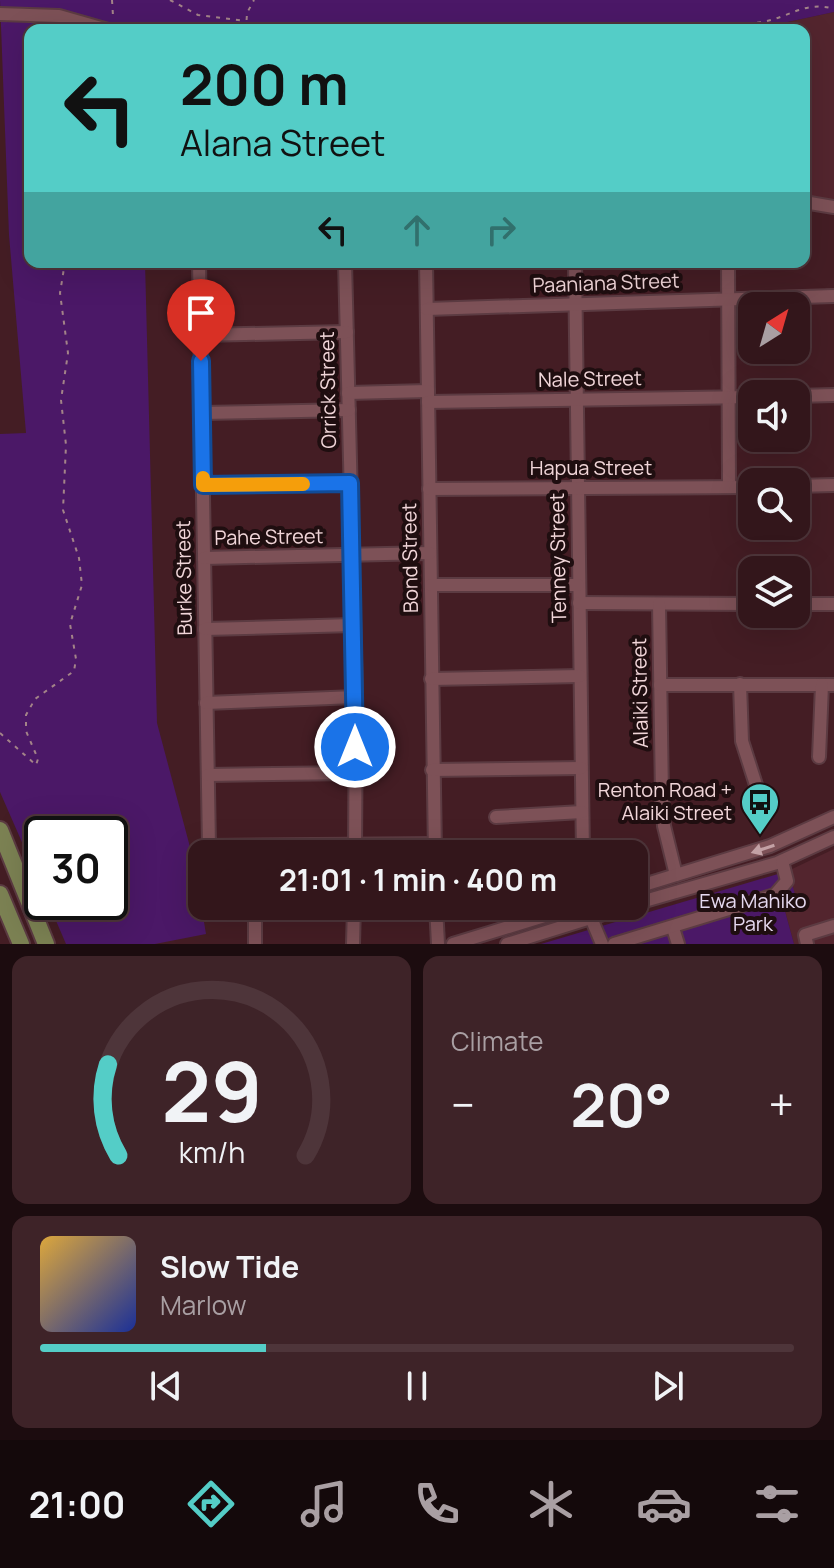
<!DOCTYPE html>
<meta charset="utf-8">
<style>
body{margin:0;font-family:Manrope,sans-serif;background:#3e2328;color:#f1f3f6;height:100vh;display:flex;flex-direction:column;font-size:30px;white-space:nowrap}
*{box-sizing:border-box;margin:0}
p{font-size:26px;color:#a99fa3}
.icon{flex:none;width:44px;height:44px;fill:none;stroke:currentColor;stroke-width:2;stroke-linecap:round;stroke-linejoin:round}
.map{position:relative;height:944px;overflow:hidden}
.sheet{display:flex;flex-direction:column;gap:12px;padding:12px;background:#1c0c0f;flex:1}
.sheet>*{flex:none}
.hud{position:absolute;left:24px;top:24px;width:786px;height:244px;border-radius:16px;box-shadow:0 8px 32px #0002,0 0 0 2px #4e353a;background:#54cdc7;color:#111;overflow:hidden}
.needle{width:52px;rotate:37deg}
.tools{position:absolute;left:738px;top:292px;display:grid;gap:16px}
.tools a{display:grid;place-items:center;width:72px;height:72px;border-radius:16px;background:#33161b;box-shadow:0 8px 32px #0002,0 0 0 2px #4e353a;font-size:40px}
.speed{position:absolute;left:24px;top:816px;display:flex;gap:16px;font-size:40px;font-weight:700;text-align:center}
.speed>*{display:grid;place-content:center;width:104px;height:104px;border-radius:50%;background:#33161b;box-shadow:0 8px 32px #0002,0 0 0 2px #4e353a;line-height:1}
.speed .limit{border:4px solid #111;border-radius:12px;background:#fff;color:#111}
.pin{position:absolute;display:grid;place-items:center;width:68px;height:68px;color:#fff;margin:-82px -34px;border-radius:50% 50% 50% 0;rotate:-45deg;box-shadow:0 0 8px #0007}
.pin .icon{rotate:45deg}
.me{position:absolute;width:88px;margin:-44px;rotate:0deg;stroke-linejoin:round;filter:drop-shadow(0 0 6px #0008)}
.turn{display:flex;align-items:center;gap:28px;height:168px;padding:0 24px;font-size:36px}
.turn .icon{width:104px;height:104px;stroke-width:2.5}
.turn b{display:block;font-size:56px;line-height:68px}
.lanes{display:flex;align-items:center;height:76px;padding:0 24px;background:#0003;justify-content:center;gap:40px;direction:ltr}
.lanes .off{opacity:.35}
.big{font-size:60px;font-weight:700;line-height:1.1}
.sheet .tile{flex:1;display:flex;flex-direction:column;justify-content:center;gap:12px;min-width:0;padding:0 28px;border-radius:16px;background:#3e2328}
.sheet .dial{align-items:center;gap:0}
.dial svg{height:208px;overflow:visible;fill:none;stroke:#4e353a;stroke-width:7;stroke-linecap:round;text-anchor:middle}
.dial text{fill:#f1f3f6;stroke:none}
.song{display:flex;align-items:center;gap:24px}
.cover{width:96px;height:96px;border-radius:12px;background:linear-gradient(135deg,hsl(40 70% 55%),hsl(230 70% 35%))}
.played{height:8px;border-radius:4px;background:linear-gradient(90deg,#54cdc7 30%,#4e353a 30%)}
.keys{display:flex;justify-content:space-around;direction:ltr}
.heat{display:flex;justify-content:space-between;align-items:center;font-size:44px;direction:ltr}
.sheet .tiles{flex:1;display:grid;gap:12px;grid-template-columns:1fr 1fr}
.tile:last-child{grid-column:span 2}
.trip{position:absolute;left:188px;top:840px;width:460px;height:80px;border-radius:16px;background:#33161b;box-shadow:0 8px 32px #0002,0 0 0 2px #4e353a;font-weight:700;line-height:80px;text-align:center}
.menu{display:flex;height:128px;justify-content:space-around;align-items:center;background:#14090b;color:#a99fa3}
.menu .icon{width:56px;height:56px}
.menu .selected{color:#54cdc7}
.menu b{font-size:36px;color:#f1f3f6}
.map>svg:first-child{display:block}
.built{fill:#53252e}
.green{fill:#4b1867}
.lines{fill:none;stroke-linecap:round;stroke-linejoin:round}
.minor-casing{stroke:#5c3b42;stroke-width:16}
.major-casing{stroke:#5c3b42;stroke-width:20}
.path{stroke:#a38388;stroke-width:2;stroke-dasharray:4 6;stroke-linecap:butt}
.minor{stroke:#7d5157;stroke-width:12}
.major{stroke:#7c8253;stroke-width:16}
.oneway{fill:#c3a1a5}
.route-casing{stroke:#114b97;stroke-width:20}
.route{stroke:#1a73e8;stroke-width:14}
.slow{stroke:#f59e0b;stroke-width:14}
.labels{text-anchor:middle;stroke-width:8;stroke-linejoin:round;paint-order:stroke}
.street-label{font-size:20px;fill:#f1d6d9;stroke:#1f0e10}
.poi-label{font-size:20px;fill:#f1d6d9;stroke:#1f0e10;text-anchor:end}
.park-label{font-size:20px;fill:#e6d9f0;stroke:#1f0e10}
</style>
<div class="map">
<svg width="834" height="944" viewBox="0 0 834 944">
<rect width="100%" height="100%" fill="#441d24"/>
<g class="built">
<polygon points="834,12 834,201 804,195 804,30 751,30"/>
<polygon points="834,849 834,944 794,944 785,911 788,871"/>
</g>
<g class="green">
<polygon points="0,0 834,0 834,12 751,30 30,30 30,262 145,262 157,723 194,862 206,934 155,944 66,944 48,902 110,902 110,834 42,834 42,888 0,792 0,434 26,433 9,235"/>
<polygon points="788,871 799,907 785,911 794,944 541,944"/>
</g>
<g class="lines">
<g class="minor-casing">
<g id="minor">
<polyline points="0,14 59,16 108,30"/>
<polyline points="804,202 834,207"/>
<polyline points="199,262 209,846 434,844"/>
<polyline points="345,262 356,697 355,851"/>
<polyline points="426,262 435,854"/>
<polyline points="575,262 583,854"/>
<polyline points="728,262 729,487"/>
<polyline points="427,309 834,296"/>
<polyline points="201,335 347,332"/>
<polyline points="348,393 428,391"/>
<polyline points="796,396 834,395"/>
<polyline points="428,402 752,397"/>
<polyline points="202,413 349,410"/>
<polyline points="203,485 350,483"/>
<polyline points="796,486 834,485"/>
<polyline points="429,489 752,487"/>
<polyline points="204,558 430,553"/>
<polyline points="431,585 578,585"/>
<polyline points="579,603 752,604"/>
<polyline points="659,604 662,796 664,826 676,875"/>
<polyline points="796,604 834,604"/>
<polyline points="205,629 354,625"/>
<polyline points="431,679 580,676"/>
<polyline points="740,684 742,741 757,788"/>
<polyline points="660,685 834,685"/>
<polyline points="206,703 356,697"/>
<polyline points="819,757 822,685"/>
<polyline points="432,770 581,768"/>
<polyline points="208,775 355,773"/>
<polyline points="496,817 582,812"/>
<polyline points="634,888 770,846 834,817"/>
<polyline points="634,904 777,863 834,837"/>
<polyline points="436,906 438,944"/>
<polyline points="586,906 602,944"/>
<polyline points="673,928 678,944"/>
<polyline points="255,943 255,906"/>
<polyline points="353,944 354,906"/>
<polyline points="453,944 577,906"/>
<polyline points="507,944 629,906"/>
<polyline points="614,944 775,895 787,881 782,861"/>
<polyline points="807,944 805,935 834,926"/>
</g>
</g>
<g class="major-casing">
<g id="major">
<polyline points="0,830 46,944"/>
<polyline points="0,894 21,944"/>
</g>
</g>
<g class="path">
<polyline points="112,0 113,16"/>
<polyline points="170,0 198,15 245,21"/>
<polyline points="246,30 247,13 254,0"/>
<path d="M 668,30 C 696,17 732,28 762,22 C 788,18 806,0 834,9"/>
<polyline points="0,733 36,765 38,759 26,731 26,715 35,699 74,671 76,659 70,624 82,585 79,558 63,510 66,445 61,400 68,353 60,293 65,262"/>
</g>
<use href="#minor" class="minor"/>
<use href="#major" class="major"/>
</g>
<defs><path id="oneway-solid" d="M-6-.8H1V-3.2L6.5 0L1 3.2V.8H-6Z" transform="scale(2)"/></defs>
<use class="oneway" href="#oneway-solid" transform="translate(763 849) rotate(162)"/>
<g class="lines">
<g class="route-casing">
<polyline id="route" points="201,361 203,485 350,483 355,747"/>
</g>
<use href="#route" class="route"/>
<polyline class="slow" points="203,478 203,485 303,484"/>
</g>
<defs>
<g id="bus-pin" transform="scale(2)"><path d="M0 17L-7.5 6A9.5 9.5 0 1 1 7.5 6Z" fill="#54cdc7" stroke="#1f0e10"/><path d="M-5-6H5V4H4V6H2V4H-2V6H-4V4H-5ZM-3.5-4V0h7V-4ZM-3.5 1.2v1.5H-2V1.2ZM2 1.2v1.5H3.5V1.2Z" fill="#111"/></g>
</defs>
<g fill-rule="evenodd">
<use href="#bus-pin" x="760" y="802"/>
</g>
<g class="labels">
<g class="street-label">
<text transform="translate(606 283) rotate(-2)" y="7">Paaniana Street</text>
<text transform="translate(590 379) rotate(-1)" y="7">Nale Street</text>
<text transform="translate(328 390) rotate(-91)" y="7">Orrick Street</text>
<text x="591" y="475">Hapua Street</text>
<text transform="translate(269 537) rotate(-1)" y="7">Pahe Street</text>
<text transform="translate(410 558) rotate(-91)" y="7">Bond Street</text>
<text transform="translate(558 558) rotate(-91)" y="7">Tenney Street</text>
<text transform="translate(184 578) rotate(-91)" y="7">Burke Street</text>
<text transform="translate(640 693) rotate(-91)" y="7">Alaiki Street</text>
</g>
<g class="poi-label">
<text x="732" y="797">Renton Road +<tspan x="732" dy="23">Alaiki Street</tspan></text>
</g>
<g class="park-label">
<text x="753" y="908">Ewa Mahiko<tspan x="753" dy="23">Park</tspan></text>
</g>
</g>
</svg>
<div class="tools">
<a><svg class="needle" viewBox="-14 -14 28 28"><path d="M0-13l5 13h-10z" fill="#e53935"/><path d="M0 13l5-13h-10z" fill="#a99fa3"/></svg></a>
<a><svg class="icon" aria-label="sound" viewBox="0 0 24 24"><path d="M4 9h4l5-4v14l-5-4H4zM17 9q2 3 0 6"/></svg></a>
<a><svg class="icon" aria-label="search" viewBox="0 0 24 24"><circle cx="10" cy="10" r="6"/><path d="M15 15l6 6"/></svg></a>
<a><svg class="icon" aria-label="layers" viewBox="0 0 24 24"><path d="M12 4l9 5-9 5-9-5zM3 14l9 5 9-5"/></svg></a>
</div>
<div class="speed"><div class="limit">30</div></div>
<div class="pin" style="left:201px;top:361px;background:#d93025"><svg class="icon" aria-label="arrive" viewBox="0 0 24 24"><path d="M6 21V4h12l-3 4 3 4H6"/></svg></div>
<svg class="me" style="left:355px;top:747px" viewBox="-20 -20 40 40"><circle r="17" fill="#1a73e8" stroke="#fff" stroke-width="3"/><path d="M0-11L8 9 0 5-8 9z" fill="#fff"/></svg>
<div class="trip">21:01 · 1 min · 400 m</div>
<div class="hud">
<div class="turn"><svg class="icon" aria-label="left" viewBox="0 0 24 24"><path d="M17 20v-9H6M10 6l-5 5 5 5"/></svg><div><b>200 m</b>Alana Street</div></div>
<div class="lanes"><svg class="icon" aria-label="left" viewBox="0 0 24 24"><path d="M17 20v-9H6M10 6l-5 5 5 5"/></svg><svg class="icon off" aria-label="ahead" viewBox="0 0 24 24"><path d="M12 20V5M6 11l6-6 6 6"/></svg><svg class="icon off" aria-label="right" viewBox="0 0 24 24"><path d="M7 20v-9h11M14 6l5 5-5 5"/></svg></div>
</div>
</div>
<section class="sheet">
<div class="tiles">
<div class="tile dial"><svg viewBox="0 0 100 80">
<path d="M14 69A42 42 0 1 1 86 69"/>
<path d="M14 69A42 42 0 0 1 10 34" stroke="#54cdc7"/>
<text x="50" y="56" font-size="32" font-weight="700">29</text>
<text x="50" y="72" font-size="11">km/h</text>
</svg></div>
<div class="tile"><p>Climate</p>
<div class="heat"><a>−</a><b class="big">20°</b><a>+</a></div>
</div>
<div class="tile">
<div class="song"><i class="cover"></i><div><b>Slow Tide</b><p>Marlow</p></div></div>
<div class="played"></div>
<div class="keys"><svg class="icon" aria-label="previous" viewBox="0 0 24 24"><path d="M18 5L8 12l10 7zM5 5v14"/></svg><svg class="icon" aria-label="pause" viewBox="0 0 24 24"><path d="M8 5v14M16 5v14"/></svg><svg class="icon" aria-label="next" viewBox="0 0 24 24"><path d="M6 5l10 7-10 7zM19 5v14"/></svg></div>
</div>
</div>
</section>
<nav class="menu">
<b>21:00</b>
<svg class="icon selected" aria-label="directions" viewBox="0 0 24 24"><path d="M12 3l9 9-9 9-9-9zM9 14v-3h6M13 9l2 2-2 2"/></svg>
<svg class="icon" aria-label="music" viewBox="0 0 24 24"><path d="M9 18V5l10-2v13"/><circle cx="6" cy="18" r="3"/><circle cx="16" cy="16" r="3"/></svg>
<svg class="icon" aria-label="phone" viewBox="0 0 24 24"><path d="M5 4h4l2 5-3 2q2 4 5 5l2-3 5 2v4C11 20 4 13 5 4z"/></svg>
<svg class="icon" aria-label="climate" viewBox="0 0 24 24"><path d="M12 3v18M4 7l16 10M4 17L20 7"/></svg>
<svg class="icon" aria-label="car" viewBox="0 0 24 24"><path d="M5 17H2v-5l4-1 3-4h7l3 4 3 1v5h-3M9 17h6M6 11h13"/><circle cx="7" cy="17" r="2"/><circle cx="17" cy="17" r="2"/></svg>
<svg class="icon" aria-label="filters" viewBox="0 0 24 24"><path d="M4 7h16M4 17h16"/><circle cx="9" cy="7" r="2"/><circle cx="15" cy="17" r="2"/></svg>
</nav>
